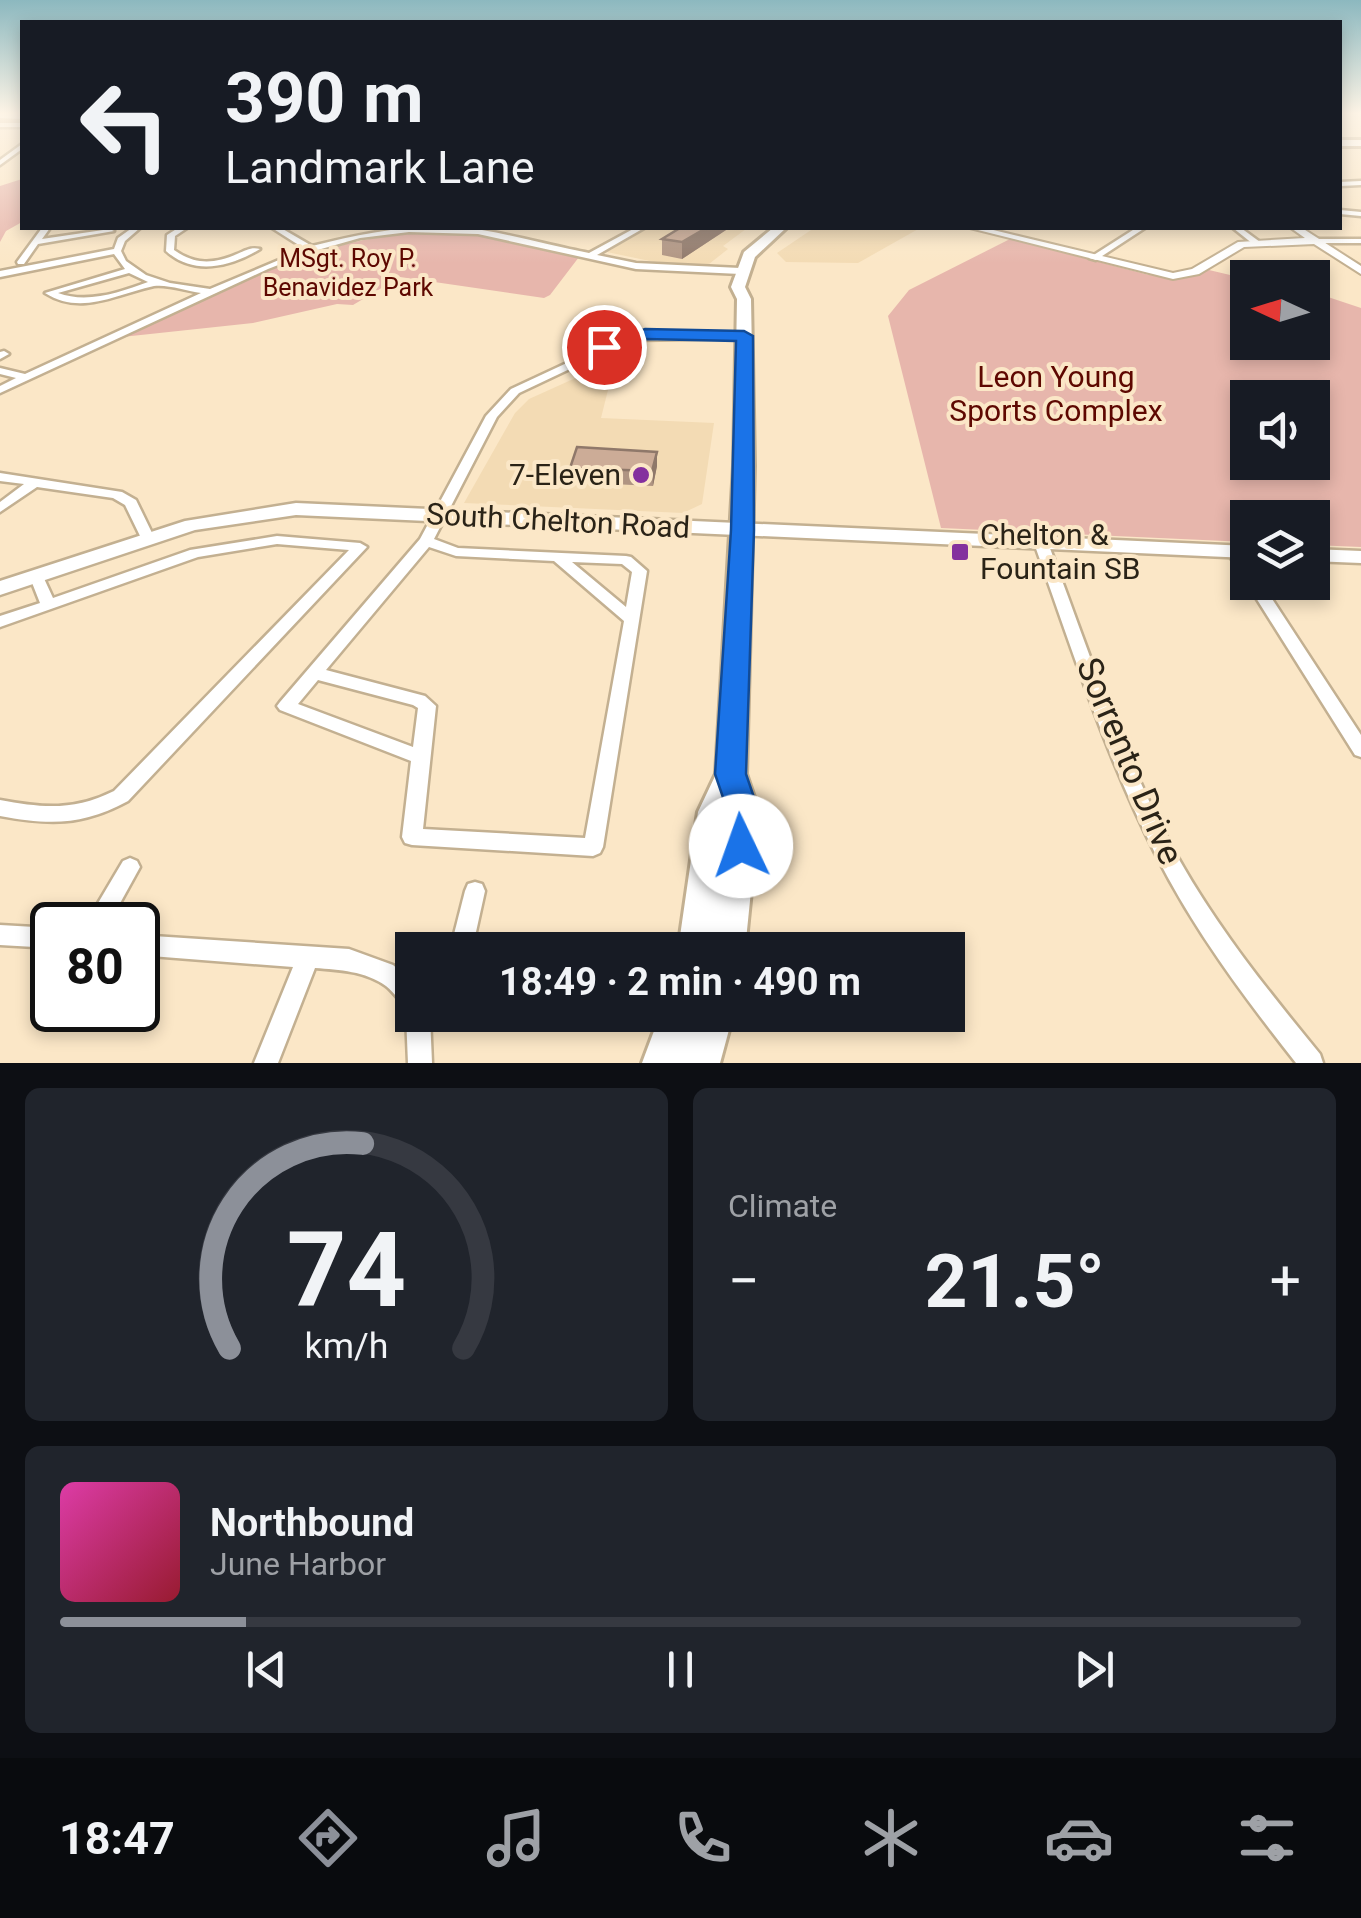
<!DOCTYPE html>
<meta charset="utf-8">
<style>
body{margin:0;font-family:Roboto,sans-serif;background:#20242c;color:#f1f3f6;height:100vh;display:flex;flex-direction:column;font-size:38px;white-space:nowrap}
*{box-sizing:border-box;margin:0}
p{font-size:32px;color:#9ea1a6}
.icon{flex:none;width:55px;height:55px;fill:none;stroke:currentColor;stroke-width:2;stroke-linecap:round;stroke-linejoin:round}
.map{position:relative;height:1063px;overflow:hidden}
.side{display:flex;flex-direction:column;gap:25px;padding:25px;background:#0d0f14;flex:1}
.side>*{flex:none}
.top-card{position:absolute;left:20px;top:20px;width:1322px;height:210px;border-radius:0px;box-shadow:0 5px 15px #0003;background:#171b24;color:#f1f3f6;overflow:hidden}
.needle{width:65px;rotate:274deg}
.controls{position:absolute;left:1230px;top:260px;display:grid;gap:20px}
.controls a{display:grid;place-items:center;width:100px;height:100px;border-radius:0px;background:#171b24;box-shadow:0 5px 15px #0003;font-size:50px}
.speed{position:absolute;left:30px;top:902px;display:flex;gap:20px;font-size:50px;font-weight:700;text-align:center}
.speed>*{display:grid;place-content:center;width:130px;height:130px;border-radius:50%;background:#171b24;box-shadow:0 5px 15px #0003;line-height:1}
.speed .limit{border:5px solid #111;border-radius:15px;background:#fff;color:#111}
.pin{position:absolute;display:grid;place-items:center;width:85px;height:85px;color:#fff;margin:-42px;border:5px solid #fff;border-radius:50%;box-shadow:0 2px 10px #0007}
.me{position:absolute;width:110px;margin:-55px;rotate:357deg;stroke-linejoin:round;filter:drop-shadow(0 0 8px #0008)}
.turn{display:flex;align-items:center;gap:35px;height:210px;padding:0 40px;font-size:45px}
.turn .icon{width:130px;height:130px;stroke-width:2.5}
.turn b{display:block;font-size:70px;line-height:85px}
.big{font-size:75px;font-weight:700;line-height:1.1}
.side .widget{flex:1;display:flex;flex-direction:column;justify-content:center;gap:15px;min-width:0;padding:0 35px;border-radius:15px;background:#20242c}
.side .dial{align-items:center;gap:0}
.dial svg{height:260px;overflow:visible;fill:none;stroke:#363941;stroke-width:7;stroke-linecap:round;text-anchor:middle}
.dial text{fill:#f1f3f6;stroke:none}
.song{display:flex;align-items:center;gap:30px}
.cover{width:120px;height:120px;border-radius:15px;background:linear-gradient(135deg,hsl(320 70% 55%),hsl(350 70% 35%))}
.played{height:10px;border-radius:5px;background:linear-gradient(90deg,#8c9099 15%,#363941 15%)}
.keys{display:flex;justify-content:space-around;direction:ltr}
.heat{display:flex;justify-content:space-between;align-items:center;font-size:55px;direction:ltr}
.side .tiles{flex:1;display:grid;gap:25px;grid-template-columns:1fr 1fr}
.widget:last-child{grid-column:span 2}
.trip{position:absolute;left:395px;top:932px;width:570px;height:100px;border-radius:0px;background:#171b24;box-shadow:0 5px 15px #0003;font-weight:700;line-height:100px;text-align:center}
.tab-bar{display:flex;height:160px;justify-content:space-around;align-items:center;background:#090b0e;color:#9ea1a6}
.tab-bar .icon{width:70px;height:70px}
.tab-bar .current{color:#8c9099}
.tab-bar b{font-size:45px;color:#f1f3f6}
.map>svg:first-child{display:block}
.built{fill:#f3dbb4}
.green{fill:#e7b6ac;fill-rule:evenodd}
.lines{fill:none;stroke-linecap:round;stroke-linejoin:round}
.minor-casing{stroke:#c3b091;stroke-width:5}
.tertiary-casing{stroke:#c3b091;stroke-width:4}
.secondary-casing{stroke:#c3b091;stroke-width:5}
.trunk-casing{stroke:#c3b091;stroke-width:6}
.minor{fill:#fff;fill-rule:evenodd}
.tertiary{fill:#fff;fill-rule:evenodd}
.secondary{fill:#fff;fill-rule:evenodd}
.trunk{fill:#fff;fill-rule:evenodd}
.wall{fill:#af9482}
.shaded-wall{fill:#8f786a}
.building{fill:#ccac97;stroke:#8f786a;stroke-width:2.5}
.route{fill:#1a73e8;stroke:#114b97;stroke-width:2.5}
.poi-dot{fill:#84309e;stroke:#fbe7c7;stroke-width:4}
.labels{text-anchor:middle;stroke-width:8;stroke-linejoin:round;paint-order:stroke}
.far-park-label{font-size:25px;fill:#5e0801;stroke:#fbe7c7}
.park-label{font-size:30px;fill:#5e0801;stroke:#fbe7c7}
.poi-label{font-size:30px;fill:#2a2317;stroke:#fbe7c7;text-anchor:end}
.street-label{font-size:30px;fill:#2a2317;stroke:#fbe7c7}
.near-street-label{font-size:35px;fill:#2a2317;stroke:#fbe7c7}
</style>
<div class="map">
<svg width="1361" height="1063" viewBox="0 0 1361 1063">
<rect width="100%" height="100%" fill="#fbe7c7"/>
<g class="built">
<polygon points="648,228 737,228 746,229 723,246 728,249 709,264 664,264 607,252"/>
<polygon points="814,228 920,228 858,263 786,262 777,253"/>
<polygon points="613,370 601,418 714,423 702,504 683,513 464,503 515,413 529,399 591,371"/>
</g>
<g class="green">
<polygon points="22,179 22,222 6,231 0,242 0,186"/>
<path d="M 419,232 L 483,234 L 579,257 L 550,295 L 544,298 L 400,277 L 353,305 L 337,304 L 253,323 L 122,337 C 219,293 311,240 419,232 Z"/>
<path d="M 1010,239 L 1149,275 L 1188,277 L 1209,270 L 1247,279 L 1248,342 L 1312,342 L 1313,292 L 1361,308 L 1361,547 L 1313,545 L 1312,518 L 1248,518 L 1247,542 L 941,528 L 888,316 L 909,290 ZM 1248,398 L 1312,398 L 1312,462 L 1248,462 Z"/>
</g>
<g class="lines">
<g class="minor-casing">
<g id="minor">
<rect x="0" y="123" width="22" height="4"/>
<polygon points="22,144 22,149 0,165 0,160"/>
<polygon points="1361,181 1361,185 1340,186 1340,182"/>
<polygon points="1340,210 1361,212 1361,216 1340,214"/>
<polygon points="42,228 50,228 42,239 110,229 114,231 38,244 24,264 18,264 17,262"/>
<path d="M 132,228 L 140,228 L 125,241 L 121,251 L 126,261 L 146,275 L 170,283 L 210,289 L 305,249 L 272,228 L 281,228 L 312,246 C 367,232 425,221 482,230 C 518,236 553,246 589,253 L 635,228 L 644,228 L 597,255 L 636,263 L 740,268 L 744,271 L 740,274 L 636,269 L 478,234 L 409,232 L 360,238 L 314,251 L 268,269 L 0,393 L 0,386 L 16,378 L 0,374 L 0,368 L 25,374 L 201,293 C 187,291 167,284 154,286 C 117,294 81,316 45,293 L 125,269 L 114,254 L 0,277 L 0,271 L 114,249 L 118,238 ZM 129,273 L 148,282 C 120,292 88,304 58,293 Z"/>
<path d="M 178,228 L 187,228 L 175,236 L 174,250 C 195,265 214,264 237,254 C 247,250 251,247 260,249 C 230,267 194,276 166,251 L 167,235 Z"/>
<polygon points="1136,228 1145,228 1096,260 1089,258"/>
<polygon points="1233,228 1241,228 1260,242 1253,244"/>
<polygon points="1316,239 1361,239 1361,243 1313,243 1312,241"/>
<path d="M 745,333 L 750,336 L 748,338 L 631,340 L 519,393 L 497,417 L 434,539 L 458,548 L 626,556 L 631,557 L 647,571 L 603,847 L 600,853 L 593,856 L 412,845 L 405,843 L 402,837 L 411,761 L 280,710 L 277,706 L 280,702 L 420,539 L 486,416 L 511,389 L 629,334 ZM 429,547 L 456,556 L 554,561 L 624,621 L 585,838 L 423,829 L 436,706 L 425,696 L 326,670 ZM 572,562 L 622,564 L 632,572 L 626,607 ZM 318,680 L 413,705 L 418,708 L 413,747 L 298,704 Z"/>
<polygon points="4,351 9,354 0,359 0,352"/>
<polygon points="0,473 122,492 136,500 154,537 147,541 142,540 125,505 113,498 37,487 0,512 0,502 24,484 0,481"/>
<path d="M 277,536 L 360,543 L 367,547 L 128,801 C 82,826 49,825 0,816 L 0,800 C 43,808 74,811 114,791 L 349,550 L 277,544 L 198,557 L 0,627 L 0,616 L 40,603 L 29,575 L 31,572 L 41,572 L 53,598 L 190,550 Z"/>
<path d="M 1041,539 L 1048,543 C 1086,643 1119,746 1169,841 C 1210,919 1265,987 1320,1054 L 1323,1063 L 1296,1063 C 1244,997 1194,930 1156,855 C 1105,755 1072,648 1034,543 Z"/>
<polygon points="1234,548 1239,549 1248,561 1248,577 1243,576 1227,552"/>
<polygon points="1248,579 1248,582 1261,582 1361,735 1361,757 1355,755 1246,582"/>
<polygon points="130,858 137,861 140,867 108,925 85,925 123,861"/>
<polygon points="475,882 482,884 485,891 472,950 450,950 465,891 468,884"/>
<polygon points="0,925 52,928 52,948 0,945"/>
<path d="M 138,935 L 349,949 L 393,965 L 412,981 L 412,1015 L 430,1015 L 432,1063 L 408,1063 L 406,1015 L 409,1009 C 400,1003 395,993 386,986 C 365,971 340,970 315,968 L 278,1063 L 254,1063 L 293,967 L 138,955 Z"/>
</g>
</g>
<g class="tertiary-casing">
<polygon id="tertiary" points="970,228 985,228 1173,273 1192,269 1238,242 1305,238 1291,228 1302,228 1361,266 1361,274 1314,244 1244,247 1199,274 1173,279"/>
</g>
<g class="secondary-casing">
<g id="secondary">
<polygon points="296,503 1248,546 1248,558 296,515 195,530 0,595 0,581 185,521"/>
<polygon points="1312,549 1361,551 1361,563 1312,561"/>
</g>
</g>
<g class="trunk-casing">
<g id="trunk">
<polygon points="0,114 22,114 22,119 0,118"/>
<rect x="1340" y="140" width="21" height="6"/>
<polygon points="773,228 786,228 755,257 745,287 751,299 754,466 746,774 759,812 745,950 678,950 698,812 716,774 734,466 737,299 731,287 744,252"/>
<polygon points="660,1015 733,1015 720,1063 642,1063"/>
</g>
</g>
<use href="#minor" class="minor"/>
<use href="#tertiary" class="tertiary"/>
<use href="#secondary" class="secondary"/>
<use href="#trunk" class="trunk"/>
</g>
<g class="wall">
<polygon points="726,230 682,259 662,255 662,239"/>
<polygon points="657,452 657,466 653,486 571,482 570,468"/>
</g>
<g class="shaded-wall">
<polygon points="706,228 726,228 726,230 682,259 682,242"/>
<polygon points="657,452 657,466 653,486 652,471"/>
</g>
<g class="building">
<polygon points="680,228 706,228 682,242 662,239"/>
<polygon points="577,447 657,452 652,471 570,468"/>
</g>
<linearGradient id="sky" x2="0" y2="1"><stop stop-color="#8cb8bf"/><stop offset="0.43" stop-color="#fdf4e6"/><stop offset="1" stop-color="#fdf4e6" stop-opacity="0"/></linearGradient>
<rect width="1361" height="263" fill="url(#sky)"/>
<polygon class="route" points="645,329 744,331 753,336 754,530 746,774 759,812 758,846 753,856 741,860 729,856 724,846 728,812 715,774 731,530 736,341 646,339 604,352 596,347"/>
<g class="poi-dot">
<circle cx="641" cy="475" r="10"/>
<rect x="950" y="542" width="20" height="20" rx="5"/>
</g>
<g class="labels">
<g class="far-park-label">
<text x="348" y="267">MSgt. Roy P.<tspan x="348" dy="29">Benavidez Park</tspan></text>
</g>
<g class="park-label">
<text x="1056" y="387">Leon Young<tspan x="1056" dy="34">Sports Complex</tspan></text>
</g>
<g class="poi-label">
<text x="621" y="485">7-Eleven</text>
<text x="980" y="545" text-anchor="start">Chelton &amp;<tspan x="980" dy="34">Fountain SB</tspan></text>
</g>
<g class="street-label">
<text transform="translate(558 521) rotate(3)" y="10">South Chelton Road</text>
</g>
<g class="near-street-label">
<text transform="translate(1130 761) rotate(67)" y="12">Sorrento Drive</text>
</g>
</g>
</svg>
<div class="controls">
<a><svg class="needle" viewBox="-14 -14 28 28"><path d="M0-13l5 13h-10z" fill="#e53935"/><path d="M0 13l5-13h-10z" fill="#9ea1a6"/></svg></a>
<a><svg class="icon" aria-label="sound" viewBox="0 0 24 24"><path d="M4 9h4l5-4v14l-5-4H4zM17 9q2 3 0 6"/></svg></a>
<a><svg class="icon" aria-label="layers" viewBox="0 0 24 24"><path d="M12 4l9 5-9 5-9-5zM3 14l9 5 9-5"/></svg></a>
</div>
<div class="speed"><div class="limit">80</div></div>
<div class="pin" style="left:604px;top:347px;background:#d93025"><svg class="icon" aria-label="arrive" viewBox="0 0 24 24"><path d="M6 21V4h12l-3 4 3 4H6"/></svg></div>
<svg class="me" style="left:741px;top:846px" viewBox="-20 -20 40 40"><circle r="19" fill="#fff"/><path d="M0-13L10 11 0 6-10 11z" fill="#1a73e8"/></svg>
<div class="trip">18:49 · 2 min · 490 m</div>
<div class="top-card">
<div class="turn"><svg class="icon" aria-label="left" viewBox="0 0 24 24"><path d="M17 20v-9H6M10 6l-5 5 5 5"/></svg><div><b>390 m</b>Landmark Lane</div></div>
</div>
</div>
<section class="side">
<div class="tiles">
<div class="widget dial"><svg viewBox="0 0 100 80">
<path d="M14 69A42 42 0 1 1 86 69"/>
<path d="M14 69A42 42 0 0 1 55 6" stroke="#8c9099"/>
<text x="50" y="56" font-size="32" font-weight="700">74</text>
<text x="50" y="72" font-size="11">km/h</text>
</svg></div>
<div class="widget"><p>Climate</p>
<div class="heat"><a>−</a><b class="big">21.5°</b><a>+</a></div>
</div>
<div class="widget">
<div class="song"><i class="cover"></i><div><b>Northbound</b><p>June Harbor</p></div></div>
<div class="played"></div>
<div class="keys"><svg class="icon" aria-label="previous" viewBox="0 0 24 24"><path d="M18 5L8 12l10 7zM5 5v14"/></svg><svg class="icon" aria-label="pause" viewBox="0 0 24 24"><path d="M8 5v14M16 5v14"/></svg><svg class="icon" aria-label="next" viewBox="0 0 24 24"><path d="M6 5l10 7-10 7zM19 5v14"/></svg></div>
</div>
</div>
</section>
<nav class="tab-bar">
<b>18:47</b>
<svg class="icon current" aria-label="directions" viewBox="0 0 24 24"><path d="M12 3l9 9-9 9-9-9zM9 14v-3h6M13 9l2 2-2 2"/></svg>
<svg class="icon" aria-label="music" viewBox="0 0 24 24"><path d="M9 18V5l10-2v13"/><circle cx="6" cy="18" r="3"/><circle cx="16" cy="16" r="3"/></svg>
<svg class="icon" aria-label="phone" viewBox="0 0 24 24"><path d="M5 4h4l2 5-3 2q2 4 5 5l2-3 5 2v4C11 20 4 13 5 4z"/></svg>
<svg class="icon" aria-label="climate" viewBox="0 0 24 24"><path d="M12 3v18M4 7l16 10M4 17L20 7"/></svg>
<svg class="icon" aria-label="car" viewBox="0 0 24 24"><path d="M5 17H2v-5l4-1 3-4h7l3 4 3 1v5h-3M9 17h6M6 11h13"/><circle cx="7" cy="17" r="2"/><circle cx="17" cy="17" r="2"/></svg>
<svg class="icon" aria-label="filters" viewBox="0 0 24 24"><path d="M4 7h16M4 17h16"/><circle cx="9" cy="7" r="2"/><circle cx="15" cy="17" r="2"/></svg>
</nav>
